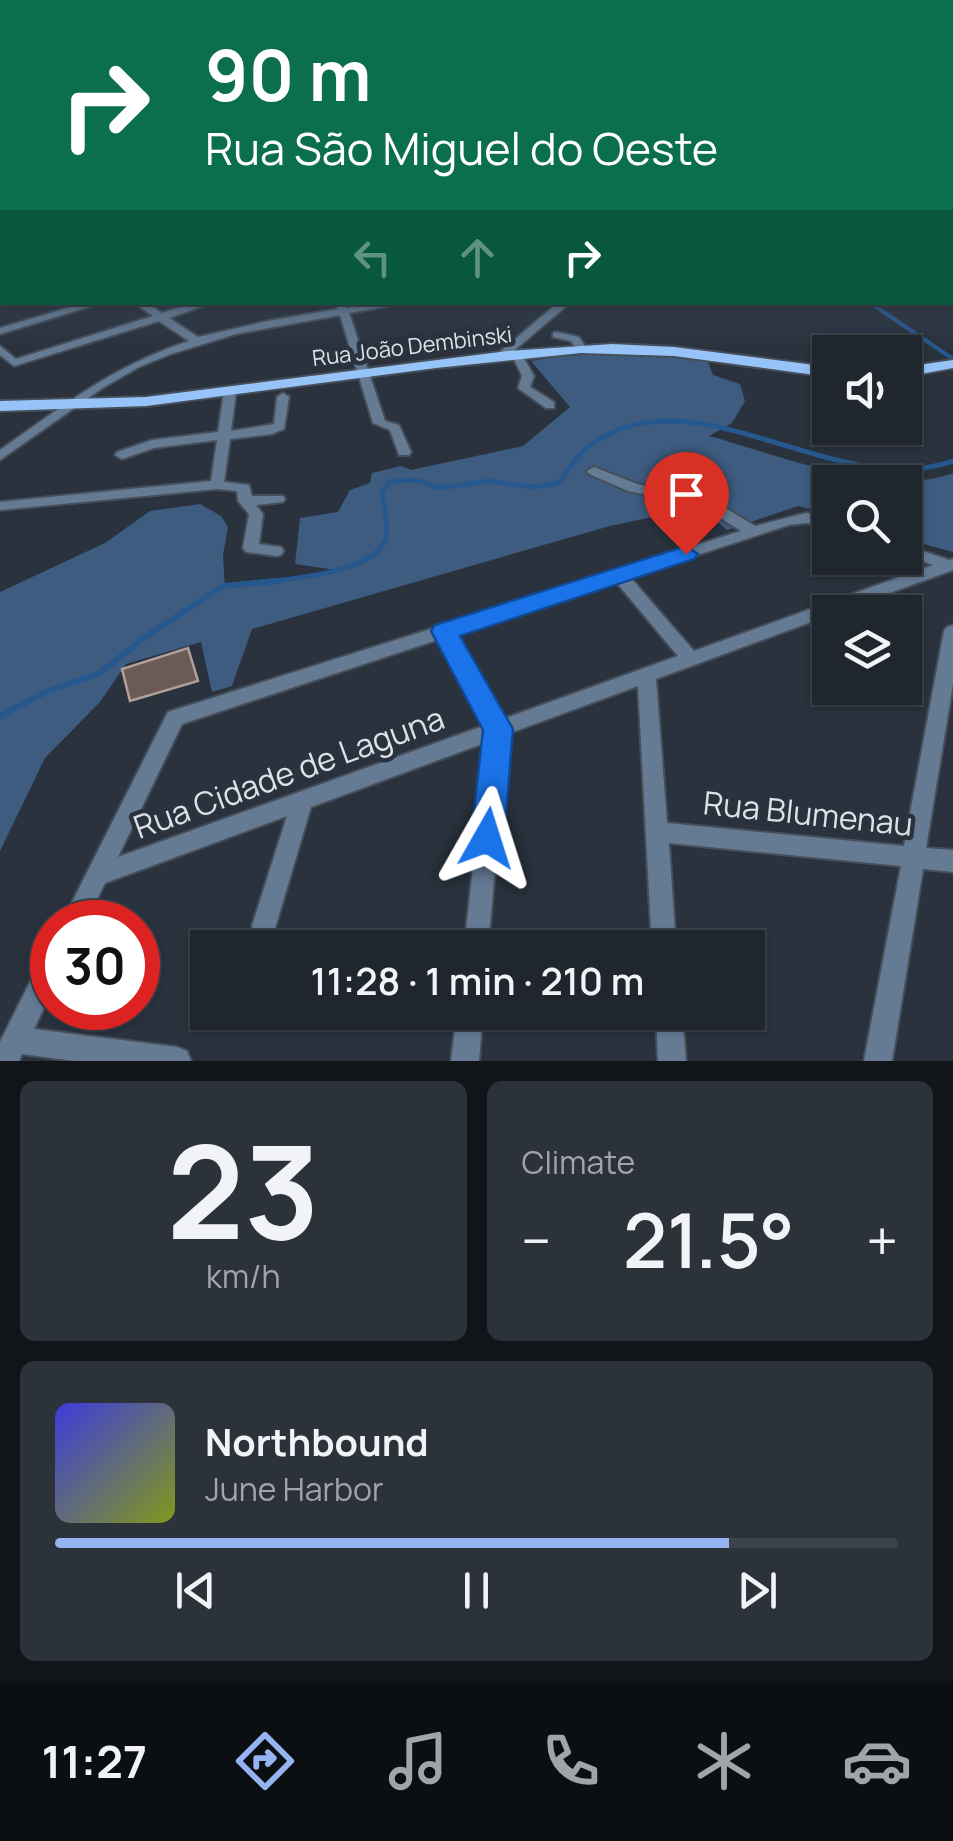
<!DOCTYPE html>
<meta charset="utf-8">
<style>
body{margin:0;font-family:Manrope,sans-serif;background:#2c323a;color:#f1f3f6;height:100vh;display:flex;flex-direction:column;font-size:38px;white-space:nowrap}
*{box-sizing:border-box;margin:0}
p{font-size:32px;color:#a1a5aa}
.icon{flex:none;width:55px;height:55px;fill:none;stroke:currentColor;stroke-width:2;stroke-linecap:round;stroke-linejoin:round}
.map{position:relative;height:1061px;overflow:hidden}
.sheet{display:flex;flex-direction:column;gap:20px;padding:20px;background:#111519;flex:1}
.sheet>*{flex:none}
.hud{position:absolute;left:0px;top:0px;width:955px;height:305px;box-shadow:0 2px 8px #0004,0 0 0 2px #3c434a;background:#0b6e4f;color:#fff;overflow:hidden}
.tools{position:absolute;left:812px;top:335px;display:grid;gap:20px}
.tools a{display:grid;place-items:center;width:110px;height:110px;border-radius:0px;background:#1f262e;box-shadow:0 2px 8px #0004,0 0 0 2px #3c434a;font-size:50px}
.speed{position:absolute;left:30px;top:900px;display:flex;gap:20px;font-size:50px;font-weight:700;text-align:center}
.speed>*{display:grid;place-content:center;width:130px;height:130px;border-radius:50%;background:#1f262e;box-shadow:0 2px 8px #0004,0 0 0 2px #3c434a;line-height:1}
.speed .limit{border:15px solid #d22;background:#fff;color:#111}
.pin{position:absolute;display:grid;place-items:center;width:85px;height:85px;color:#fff;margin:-102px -42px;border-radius:50% 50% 50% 0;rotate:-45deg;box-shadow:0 0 10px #0007}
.pin .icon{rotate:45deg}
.me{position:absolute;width:110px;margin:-55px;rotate:6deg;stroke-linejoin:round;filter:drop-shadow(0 0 8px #0008)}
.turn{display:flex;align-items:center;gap:35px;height:210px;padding:0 40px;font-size:45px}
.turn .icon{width:130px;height:130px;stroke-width:2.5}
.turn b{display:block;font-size:70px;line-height:85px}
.lanes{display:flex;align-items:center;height:95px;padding:0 40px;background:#0003;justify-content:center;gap:50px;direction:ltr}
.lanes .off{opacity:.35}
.big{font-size:75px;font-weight:600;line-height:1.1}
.sheet .tile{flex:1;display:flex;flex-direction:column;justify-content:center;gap:15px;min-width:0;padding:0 35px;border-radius:15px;background:#2c323a}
.sheet .dial{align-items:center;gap:0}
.dial b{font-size:130px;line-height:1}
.song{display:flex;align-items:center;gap:30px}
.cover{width:120px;height:120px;border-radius:15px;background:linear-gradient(135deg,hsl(240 70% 55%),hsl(70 70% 35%))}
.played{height:10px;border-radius:5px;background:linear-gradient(90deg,#95b2f1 80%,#3c434a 80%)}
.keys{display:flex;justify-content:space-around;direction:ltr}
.heat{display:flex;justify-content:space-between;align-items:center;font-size:55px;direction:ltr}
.sheet .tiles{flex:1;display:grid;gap:20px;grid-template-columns:1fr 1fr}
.tile:last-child{grid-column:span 2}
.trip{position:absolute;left:190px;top:930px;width:575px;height:100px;border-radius:0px;background:#1f262e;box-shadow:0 2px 8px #0004,0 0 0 2px #3c434a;font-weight:600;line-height:100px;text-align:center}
.menu{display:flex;height:160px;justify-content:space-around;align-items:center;background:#0c0f12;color:#a1a5aa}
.menu .icon{width:70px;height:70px}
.menu .active{color:#95b2f1}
.menu b{font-size:45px;color:#f1f3f6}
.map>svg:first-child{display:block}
.green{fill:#3e5c7f}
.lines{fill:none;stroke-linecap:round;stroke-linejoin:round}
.stream-far2{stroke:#26588e;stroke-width:4}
.stream-far1{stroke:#26588e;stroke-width:5}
.stream{stroke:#26588e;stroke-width:6}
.building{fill:#6b5a55;stroke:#b3a09b;stroke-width:2.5}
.minor-casing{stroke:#454e59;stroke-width:4}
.major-casing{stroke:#454e59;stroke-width:4}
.minor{fill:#657b94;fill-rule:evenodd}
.major{fill:#97c4f8;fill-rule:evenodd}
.route{fill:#1a73e8;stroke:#114b97;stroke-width:2.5}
.labels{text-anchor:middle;stroke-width:9;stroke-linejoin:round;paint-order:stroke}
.far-street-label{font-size:22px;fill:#dbe2e9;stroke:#29323d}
.near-street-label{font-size:32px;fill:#dbe2e9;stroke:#29323d}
</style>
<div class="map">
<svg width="953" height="1061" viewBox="0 0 953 1061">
<rect width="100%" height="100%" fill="#29323d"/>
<path class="green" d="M 589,351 L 707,359 L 713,375 L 740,384 L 745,401 L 732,423 L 709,436 C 780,455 883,499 953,473 L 953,552 L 905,539 L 905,482 L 830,482 L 830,514 L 798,506 L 727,530 L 699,507 L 610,526 L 252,629 L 232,686 L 212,692 L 201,642 L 126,664 L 100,702 L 45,758 L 0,851 L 0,592 L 105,543 L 150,511 L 200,504 L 221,516 L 228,527 L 223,555 L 225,588 L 343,571 L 295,564 L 300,518 L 338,512 L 350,490 L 370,483 L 372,473 L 401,466 L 411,470 L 523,446 L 570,407 L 531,361 Z"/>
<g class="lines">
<g class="stream-far2">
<polyline points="869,302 953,359"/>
<polyline points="649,422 678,422"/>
</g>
<path class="stream-far1" d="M 251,583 C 283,580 376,574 386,538 C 389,525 384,506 382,492 L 391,481 L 417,480 L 440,488 L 489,481 L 532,487 L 559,483 C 568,471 576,456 588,447 C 691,366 835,503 953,461"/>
<polyline class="stream" points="0,716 46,692 100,673 141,640 223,586 278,581"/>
</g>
<polygon class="building" points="188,648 198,681 130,701 122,669"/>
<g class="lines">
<g class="minor-casing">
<g id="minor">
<rect x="0" y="223" width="2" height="5"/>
<rect x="952" y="224" width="1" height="4"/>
<rect x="952" y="256" width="1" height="6"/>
<polygon points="0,297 2,297 4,302 0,303"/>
<polygon points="952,298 953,304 949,303 952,302"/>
<polygon points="88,302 105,302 0,334 0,328"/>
<path d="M 133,302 L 145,302 L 162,313 L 197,302 L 214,302 L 169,318 L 198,337 L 268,321 L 338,309 L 337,306 L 342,303 L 347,308 L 383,302 L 411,302 L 349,313 L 385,421 L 399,425 L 411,452 L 409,455 L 399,455 L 390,430 L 373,423 L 340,315 L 236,334 L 171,354 L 139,367 L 104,387 L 0,460 L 0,450 C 66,404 111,367 189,341 L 159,321 L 14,366 L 0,355 L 0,346 L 16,359 L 153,316 Z"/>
<polygon points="559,302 571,302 503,360 495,360 495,356"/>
<polygon points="557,332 579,337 587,349 578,351 571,341 553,337 553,333"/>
<polygon points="517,352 522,355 534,376 530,387 554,402 554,408 546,408 518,388 522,376 512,355"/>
<polygon points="230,388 236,392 231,431 274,424 277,397 283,393 289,397 284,429 272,434 230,439 224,482 249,485 252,496 283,496 285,499 283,502 256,505 263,514 259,544 281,547 284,551 281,555 276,556 246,552 243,548 249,514 238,501 237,491 217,489 0,510 0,502 211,481 217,440 154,448 122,459 115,455 117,452 152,440 218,432 224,392"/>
<path d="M 594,467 L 637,484 L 709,498 L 755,526 L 806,513 L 830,518 L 830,528 L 806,523 L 789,525 L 630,577 L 694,651 L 933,565 L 905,555 L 905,545 L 949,560 L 953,559 L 953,570 L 837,612 L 830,612 L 830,615 L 656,679 L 667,823 L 904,846 L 944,631 L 947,627 L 953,625 L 953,684 L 926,848 L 953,850 L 953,872 L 923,869 L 892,1061 L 864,1061 L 901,866 L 669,843 L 676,948 L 652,948 L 638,686 L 507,734 L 488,948 L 464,948 L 487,742 L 311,807 L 273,935 L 264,938 L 255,935 L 252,926 L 287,816 L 105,883 L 86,922 L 62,922 L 168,712 L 741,531 L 700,505 L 628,491 L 589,474 L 587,471 ZM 616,582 L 678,656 L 503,719 L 455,634 ZM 440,639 L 486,725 L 118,857 L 182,724 Z"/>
<polygon points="52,953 52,991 34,1029 177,1047 187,1051 191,1061 74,1061 22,1054 19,1061 0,1061 0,1042 43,956"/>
<polygon points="457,1012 483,1012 479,1061 451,1061"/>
<polygon points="656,1012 682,1012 686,1061 658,1061"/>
</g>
</g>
<g class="major-casing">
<g id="major">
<polygon points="612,344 674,347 830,367 830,377 674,356 581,353 436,368 146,406 0,411 0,401 146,397 508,351"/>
<polygon points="953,360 953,368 905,377 905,367"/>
</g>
</g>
<use href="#minor" class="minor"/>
<use href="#major" class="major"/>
</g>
<linearGradient id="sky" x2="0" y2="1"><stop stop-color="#171c22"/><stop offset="0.58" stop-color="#434f62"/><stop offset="1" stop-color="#434f62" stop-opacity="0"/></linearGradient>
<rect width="953" height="349" fill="url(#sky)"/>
<polygon class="route" points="686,546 698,554 694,559 460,636 513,729 504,838 499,849 487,854 475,849 471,838 483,730 431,631 435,625"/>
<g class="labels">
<g class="far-street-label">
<text transform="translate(412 346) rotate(-7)" y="8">Rua João Dembinski</text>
</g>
<g class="near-street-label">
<text transform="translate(289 773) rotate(-20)" y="11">Rua Cidade de Laguna</text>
<text transform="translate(808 814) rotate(6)" y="11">Rua Blumenau</text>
</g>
</g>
</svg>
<div class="tools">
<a><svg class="icon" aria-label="sound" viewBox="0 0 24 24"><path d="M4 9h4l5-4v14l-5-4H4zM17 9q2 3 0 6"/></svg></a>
<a><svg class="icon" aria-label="search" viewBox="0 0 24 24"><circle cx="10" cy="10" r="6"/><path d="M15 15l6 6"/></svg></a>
<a><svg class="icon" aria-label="layers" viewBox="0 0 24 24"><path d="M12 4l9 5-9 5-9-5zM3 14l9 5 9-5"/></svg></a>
</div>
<div class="speed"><div class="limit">30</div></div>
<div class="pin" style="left:686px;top:554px;background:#d93025"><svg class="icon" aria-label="arrive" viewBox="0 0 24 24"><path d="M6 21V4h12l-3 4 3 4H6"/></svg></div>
<svg class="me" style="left:487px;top:838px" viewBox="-20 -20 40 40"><path d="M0-17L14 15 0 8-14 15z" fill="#1a73e8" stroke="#fff" stroke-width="4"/></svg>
<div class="trip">11:28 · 1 min · 210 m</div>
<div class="hud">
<div class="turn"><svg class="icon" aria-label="right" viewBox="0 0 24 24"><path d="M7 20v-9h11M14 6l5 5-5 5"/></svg><div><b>90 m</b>Rua São Miguel do Oeste</div></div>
<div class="lanes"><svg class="icon off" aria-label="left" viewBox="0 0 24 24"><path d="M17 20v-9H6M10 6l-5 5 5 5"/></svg><svg class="icon off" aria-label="ahead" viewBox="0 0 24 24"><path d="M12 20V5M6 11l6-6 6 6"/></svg><svg class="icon" aria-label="right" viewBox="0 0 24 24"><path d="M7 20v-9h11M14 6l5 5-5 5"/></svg></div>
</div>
</div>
<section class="sheet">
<div class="tiles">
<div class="tile dial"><b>23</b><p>km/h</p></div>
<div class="tile"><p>Climate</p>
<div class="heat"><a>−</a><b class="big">21.5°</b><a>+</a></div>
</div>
<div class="tile">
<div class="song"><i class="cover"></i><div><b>Northbound</b><p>June Harbor</p></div></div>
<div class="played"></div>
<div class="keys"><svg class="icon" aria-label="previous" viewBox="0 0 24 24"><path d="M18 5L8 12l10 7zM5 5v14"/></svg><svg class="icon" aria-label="pause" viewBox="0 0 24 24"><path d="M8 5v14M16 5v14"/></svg><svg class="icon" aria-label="next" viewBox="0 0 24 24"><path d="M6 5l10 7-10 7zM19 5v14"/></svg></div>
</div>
</div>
</section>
<nav class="menu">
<b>11:27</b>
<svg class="icon active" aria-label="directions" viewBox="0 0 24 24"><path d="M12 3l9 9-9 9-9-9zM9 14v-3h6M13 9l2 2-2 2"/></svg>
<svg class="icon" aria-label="music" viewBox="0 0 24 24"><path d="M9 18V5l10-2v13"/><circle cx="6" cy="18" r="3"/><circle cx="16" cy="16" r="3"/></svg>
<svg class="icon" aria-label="phone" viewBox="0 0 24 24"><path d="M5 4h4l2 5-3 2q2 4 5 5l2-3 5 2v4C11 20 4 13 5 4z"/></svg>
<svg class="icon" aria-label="climate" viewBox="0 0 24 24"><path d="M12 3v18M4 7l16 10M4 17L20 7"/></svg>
<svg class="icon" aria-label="car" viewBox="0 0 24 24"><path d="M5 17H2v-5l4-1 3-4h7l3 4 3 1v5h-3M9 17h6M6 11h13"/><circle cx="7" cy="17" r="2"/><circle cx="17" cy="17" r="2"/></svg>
</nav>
